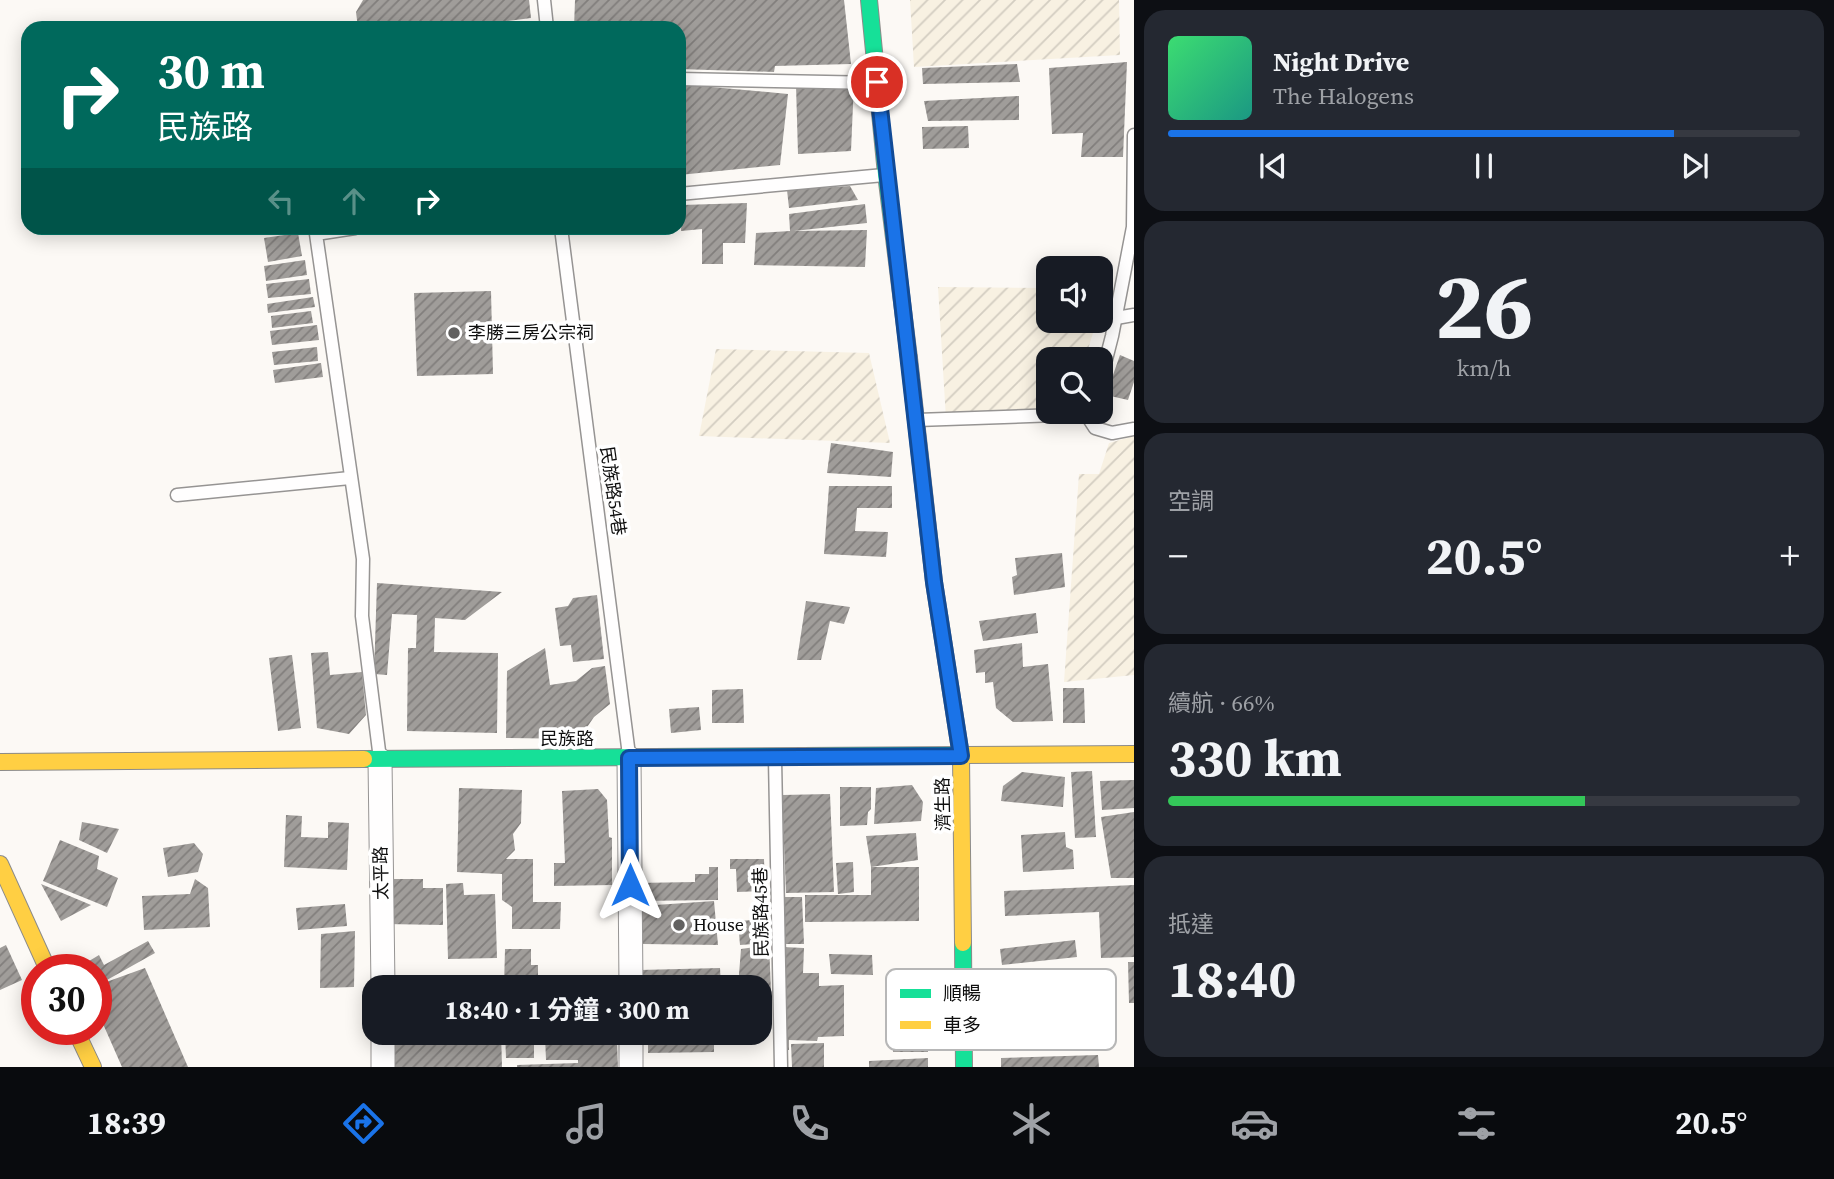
<!DOCTYPE html>
<html lang="zh-TW">
<meta charset="utf-8">
<style>
body{margin:0;font-family:"Source Serif 4","Noto Sans TC",serif;background:#242831;color:#f1f3f6;height:100vh;display:flex;flex-direction:column;font-size:26px;white-space:nowrap}
*{box-sizing:border-box;margin:0}
p{font-size:23px;color:#9ea1a6}
.icon{flex:none;width:38px;height:38px;fill:none;stroke:currentColor;stroke-width:2;stroke-linecap:round;stroke-linejoin:round}
.map{position:relative;flex:1;overflow:hidden}
.panel{display:flex;flex-direction:column;gap:10px;padding:10px;background:#0d0f14;width:700px}
.panel>*{flex:none}
.banner{position:absolute;left:21px;top:21px;width:665px;height:214px;border-radius:21px;box-shadow:0 4px 18px #0003;background:#00695c;color:#fff;overflow:hidden}
.tools{position:absolute;left:1036px;top:256px;display:grid;gap:14px}
.tools a{display:grid;place-items:center;width:77px;height:77px;border-radius:14px;background:#171b24;box-shadow:0 4px 18px #0003;font-size:35px}
.speed{position:absolute;left:21px;top:954px;display:flex;gap:14px;font-size:35px;font-weight:700;text-align:center}
.speed>*{display:grid;place-content:center;width:91px;height:91px;border-radius:50%;background:#171b24;box-shadow:0 4px 18px #0003;line-height:1}
.speed .limit{border:10px solid #d22;background:#fff;color:#111}
.pin{position:absolute;display:grid;place-items:center;width:60px;height:60px;color:#fff;margin:-30px;border:4px solid #fff;border-radius:50%;box-shadow:0 2px 7px #0007}
.me{position:absolute;width:77px;margin:-38px;rotate:0deg;stroke-linejoin:round;filter:drop-shadow(0 0 5px #0008)}
.turn{display:flex;align-items:center;gap:24px;height:147px;padding:0 21px;font-size:32px}
.turn .icon{width:91px;height:91px;stroke-width:2.5}
.turn b{display:block;font-size:49px;line-height:60px}
.lanes{display:flex;align-items:center;height:66px;padding:0 21px;background:#0003;justify-content:center;gap:35px;direction:ltr}
.lanes .off{opacity:.35}
.big{font-size:52px;font-weight:700;line-height:1.1}
.panel .tile{flex:1;display:flex;flex-direction:column;justify-content:center;gap:10px;min-width:0;padding:0 24px;border-radius:21px;background:#242831}
.panel .dial{align-items:center;gap:0}
.dial b{font-size:91px;line-height:1}
.song{display:flex;align-items:center;gap:21px}
.cover{width:84px;height:84px;border-radius:10px;background:linear-gradient(135deg,hsl(140 70% 55%),hsl(170 70% 35%))}
.played{height:7px;border-radius:4px;background:linear-gradient(90deg,#1a73e8 80%,#363941 80%)}
.keys{display:flex;justify-content:space-around;direction:ltr}
.heat{display:flex;justify-content:space-between;align-items:center;font-size:38px;direction:ltr}
.charge{height:10px;border-radius:5px;background:linear-gradient(90deg,#34c759 66%,#363941 0)}
.trip{position:absolute;left:362px;top:975px;width:410px;height:70px;border-radius:21px;background:#171b24;box-shadow:0 4px 18px #0003;font-weight:700;line-height:70px;text-align:center}
.tabs{display:flex;height:112px;justify-content:space-around;align-items:center;background:#090b0e;color:#9ea1a6}
.tabs .icon{width:49px;height:49px}
.tabs .current{color:#1a73e8}
.tabs b{font-size:32px;color:#f1f3f6}
main{display:flex;flex:1;min-height:0}
.map>svg:first-child{display:block}
.farmland{fill:url(#farmland-furrows)}
.building{fill:url(#building-hatch)}
.lines{fill:none;stroke-linecap:round;stroke-linejoin:round}
.lane-casing{stroke:#969493;stroke-width:15}
.street-casing{stroke:#969493;stroke-width:25}
.fast-casing{stroke:#8c8b89;stroke-width:18}
.slow-casing{stroke:#8c8b89;stroke-width:18}
.lane{stroke:#fffefe;stroke-width:12}
.street{stroke:#fffefe;stroke-width:23}
.fast{stroke:#16e098;stroke-width:16}
.slow{stroke:#ffcf43;stroke-width:16}
.route-casing{stroke:#114b97;stroke-width:18}
.route{stroke:#1a73e8;stroke-width:12}
.poi-dot{fill:#626160;stroke:#fff;stroke-width:2.5}
.labels{text-anchor:middle;stroke-width:7;stroke-linejoin:round;paint-order:stroke}
.poi-label{font-size:18px;fill:#0f0f0f;stroke:#fff;text-anchor:start}
.street-label{font-size:18px;fill:#0f0f0f;stroke:#fff}
.key{fill:#fff;stroke:#b7b7b7;stroke-width:2}
.key-label{font-size:19px;fill:#0f0f0f}
</style>
<main>
<div class="map">
<svg width="1134" height="1067" viewBox="0 0 1134 1067">
<defs>
<pattern id="farmland-furrows" width="10" height="10" patternUnits="userSpaceOnUse" patternTransform="scale(1.75)"><rect width="10" height="10" fill="#f8f1e2"/><path d="M-1 1l2-2M0 10L10 0M9 11l2-2" fill="none" stroke="#d3cdc1"/></pattern>
<pattern id="building-hatch" width="6" height="6" patternUnits="userSpaceOnUse" patternTransform="scale(1.75)"><rect width="6" height="6" fill="#a09d9a"/><path d="M-1 1l2-2M0 6l6-6M5 7l2-2" fill="none" stroke="#817e7c"/></pattern>
</defs>
<rect width="100%" height="100%" fill="#fcf9f5"/>
<g class="farmland">
<polygon points="910,0 1119,0 1120,55 914,67"/>
<polygon points="938,287 1048,288 1048,320 1097,320 1085,359 1048,359 1048,411 946,419"/>
<polygon points="716,349 869,353 890,443 699,436"/>
<polygon points="1134,436 1134,675 1064,682 1079,474 1099,474 1109,443"/>
</g>
<g class="building">
<polygon points="363,0 529,0 531,18 454,28 358,28 356,12"/>
<polygon points="575,0 844,0 851,64 775,66 774,72 679,69 679,28 574,28"/>
<polygon points="1127,62 1123,157 1081,157 1083,133 1052,134 1049,68"/>
<polygon points="1017,64 1020,82 923,84 922,68"/>
<polygon points="854,82 851,151 798,154 796,85"/>
<polygon points="679,84 788,94 780,165 679,175"/>
<polygon points="1019,96 1019,120 928,121 924,101"/>
<polygon points="968,126 969,148 923,149 922,127"/>
<polygon points="850,186 858,200 789,208 787,190"/>
<polygon points="747,203 745,243 723,243 723,264 702,264 702,229 681,231 682,205"/>
<polygon points="865,204 867,223 794,231 867,230 865,267 754,265 756,233 790,231 789,214"/>
<polygon points="624,228 641,228 640,234 624,232"/>
<polygon points="298,233 302,256 268,262 264,238"/>
<polygon points="305,260 307,275 266,281 264,266"/>
<polygon points="309,279 311,294 268,298 266,284"/>
<polygon points="491,291 493,374 417,376 414,293"/>
<polygon points="313,297 315,307 268,313 267,304"/>
<polygon points="311,311 313,323 272,328 271,316"/>
<polygon points="317,325 319,340 272,345 270,331"/>
<polygon points="317,347 318,361 274,365 272,352"/>
<polygon points="1120,355 1134,361 1134,382 1128,400 1106,395"/>
<polygon points="321,363 323,377 275,383 273,370"/>
<polygon points="831,443 893,452 891,477 827,473"/>
<polygon points="829,486 892,486 892,508 857,508 855,531 888,532 886,557 824,554"/>
<polygon points="1062,553 1065,587 1014,595 1012,577 1017,575 1015,558"/>
<polygon points="377,583 502,592 465,620 435,618 434,652 498,653 497,733 407,731 408,648 416,648 417,615 392,614 387,675 374,674"/>
<polygon points="597,595 604,659 573,662 571,645 560,646 555,608 568,606 573,598"/>
<polygon points="806,601 850,607 844,624 830,621 821,660 797,660"/>
<polygon points="1036,613 1038,633 983,641 979,621"/>
<polygon points="1022,643 1023,667 1048,664 1053,721 1013,722 996,708 993,682 985,683 985,672 976,673 974,650"/>
<polygon points="545,648 550,685 576,681 592,668 605,666 610,704 594,717 579,739 506,738 507,671"/>
<polygon points="328,652 330,675 362,672 366,715 349,734 317,728 311,653"/>
<polygon points="292,655 301,728 278,731 269,658"/>
<polygon points="1063,688 1084,688 1085,723 1063,723"/>
<polygon points="743,689 744,723 712,723 712,690"/>
<polygon points="699,707 701,730 671,733 669,709"/>
<polygon points="1092,771 1096,837 1075,838 1071,772"/>
<polygon points="1022,772 1065,777 1063,807 1001,801 1003,786"/>
<polygon points="1134,780 1134,808 1102,810 1100,781"/>
<polygon points="912,785 923,802 921,821 874,824 876,788"/>
<polygon points="840,787 871,787 871,809 868,812 867,825 840,826"/>
<polygon points="459,788 522,790 521,823 513,834 515,850 506,859 533,859 533,902 561,902 560,929 512,929 512,907 502,900 502,874 457,872"/>
<polygon points="598,789 607,800 609,837 612,838 612,885 554,886 554,863 565,863 562,791"/>
<polygon points="830,794 834,892 786,893 782,795"/>
<polygon points="1134,812 1134,878 1111,878 1101,817"/>
<polygon points="286,815 302,816 301,837 328,838 328,822 349,823 347,870 284,867"/>
<polygon points="82,822 119,829 107,853 79,840"/>
<polygon points="1065,832 1066,847 1073,850 1074,869 1023,872 1021,835"/>
<polygon points="916,833 918,860 871,867 919,867 919,921 805,922 805,895 871,895 871,867 866,836"/>
<polygon points="60,840 99,856 97,869 118,878 107,907 43,881"/>
<polygon points="194,843 203,854 198,872 168,877 163,848"/>
<polygon points="730,859 764,859 765,891 737,892 736,869 730,869"/>
<polygon points="853,862 854,892 838,894 836,863"/>
<polygon points="709,867 718,867 718,900 638,901 637,883 695,882 695,874 709,874"/>
<polygon points="195,879 208,888 210,927 144,930 142,896 190,894"/>
<polygon points="385,879 423,879 423,888 443,888 443,925 385,924"/>
<polygon points="463,883 464,895 495,894 497,958 448,959 446,884"/>
<polygon points="41,884 91,905 61,921"/>
<polygon points="1134,885 1134,957 1101,958 1099,912 1005,916 1004,891"/>
<polygon points="782,897 802,897 804,944 783,944"/>
<polygon points="714,901 718,945 643,944 641,906"/>
<polygon points="345,904 347,926 298,930 296,908"/>
<polygon points="767,919 769,943 740,945 738,921"/>
<polygon points="355,931 354,987 320,988 321,934"/>
<polygon points="1075,940 1077,957 1002,965 1000,949"/>
<polygon points="148,941 155,953 98,985 145,968 188,1067 122,1067 96,1008 96,970 89,970 86,963 99,955 104,965"/>
<polygon points="6,945 22,980 0,990 0,948"/>
<polygon points="769,945 771,990 760,991 760,987 738,987 741,949"/>
<polygon points="783,947 804,948 803,973 819,973 819,986 844,985 844,1036 818,1037 817,1041 789,1040 789,1050 781,1050"/>
<polygon points="505,949 531,949 531,965 538,965 538,984 532,984 532,987 504,987"/>
<polygon points="829,954 872,955 873,975 831,974"/>
<polygon points="1128,962 1134,962 1134,1003 1129,1003"/>
<polygon points="720,968 721,987 640,987 640,970"/>
<polygon points="1095,972 1096,1005 1070,1005 1072,1049 1005,1051 1003,975"/>
<polygon points="760,1001 767,1001 766,1019 760,1018"/>
<polygon points="928,1018 928,1052 893,1052 892,1019"/>
<polygon points="760,1020 768,1020 768,1036 737,1036 737,1032 760,1032"/>
<polygon points="391,1032 501,1032 502,1067 393,1067"/>
<polygon points="505,1032 534,1032 534,1058 506,1058"/>
<polygon points="648,1033 714,1033 714,1052 648,1053"/>
<polygon points="611,1035 611,1044 617,1044 618,1067 517,1067 517,1065 578,1063 578,1060 546,1060 545,1036"/>
<polygon points="824,1043 824,1067 792,1067 791,1044"/>
<polygon points="1098,1055 1099,1067 1001,1067 1001,1058"/>
<polygon points="928,1058 928,1067 869,1067 869,1061"/>
</g>
<g class="lines">
<g class="lane-casing">
<g id="lane">
<polyline points="544,0 547,28"/>
<polyline points="679,79 877,83"/>
<polyline points="679,194 884,175"/>
<polyline points="355,228 316,234 363,559 362,616 380,759"/>
<polyline points="561,228 629,755"/>
<polyline points="1116,318 1134,315"/>
<polyline points="1101,379 1112,336 1133,227 1134,135"/>
<polyline points="1084,411 1095,428 1112,433 1134,429"/>
<polyline points="917,420 1057,415 1074,411"/>
<polyline points="177,495 350,478"/>
<polyline points="775,759 781,1067"/>
</g>
</g>
<g class="street-casing">
<g id="street">
<polyline points="629,758 631,987"/>
<polyline points="380,760 383,987"/>
<polyline points="383,1032 383,1067"/>
<polyline points="631,1032 631,1067"/>
</g>
</g>
<g class="fast-casing">
<g id="fast">
<polyline points="869,0 886,174 909,358"/>
<polyline points="364,759 963,755"/>
<polyline points="963,943 964,1067"/>
</g>
</g>
<g class="slow-casing">
<g id="slow">
<polyline points="909,358 934,582 961,756 963,943"/>
<polyline points="963,755 1134,754"/>
<polyline points="0,762 364,759"/>
<polyline points="0,864 48,970"/>
<polyline points="75,1029 93,1067"/>
</g>
</g>
<use href="#lane" class="lane"/>
<use href="#street" class="street"/>
<use href="#fast" class="fast"/>
<use href="#slow" class="slow"/>
</g>
<g class="lines">
<g class="route-casing">
<polyline id="route" points="630,885 629,758 961,756 934,582 877,82"/>
</g>
<use href="#route" class="route"/>
</g>
<g class="poi-dot">
<circle cx="454" cy="333" r="7"/>
<circle cx="679" cy="925" r="7"/>
</g>
<g class="labels">
<g class="poi-label">
<text x="468" y="339">李勝三房公宗祠</text>
<text x="693" y="931">House</text>
</g>
<g class="street-label">
<text transform="translate(613 491) rotate(82)" y="6">民族路54巷</text>
<text x="567" y="745">民族路</text>
<text transform="translate(943 804) rotate(-91)" y="6">濟生路</text>
<text transform="translate(381 873) rotate(-91)" y="6">太平路</text>
<text transform="translate(761 912) rotate(-91)" y="6">民族路45巷</text>
</g>
</g>
<rect x="886" y="969" width="230" height="81" rx="10" class="key"/>
<rect x="900" y="989" width="31" height="9" fill="#16e098"/>
<rect x="900" y="1021" width="31" height="8" fill="#ffcf43"/>
<g class="key-label">
<text x="943" y="1000">順暢</text>
<text x="943" y="1032">車多</text>
</g>
</svg>
<div class="tools">
<a><svg class="icon" aria-label="sound" viewBox="0 0 24 24"><path d="M4 9h4l5-4v14l-5-4H4zM17 9q2 3 0 6"/></svg></a>
<a><svg class="icon" aria-label="search" viewBox="0 0 24 24"><circle cx="10" cy="10" r="6"/><path d="M15 15l6 6"/></svg></a>
</div>
<div class="speed"><div class="limit">30</div></div>
<div class="pin" style="left:877px;top:82px;background:#d93025"><svg class="icon" aria-label="arrive" viewBox="0 0 24 24"><path d="M6 21V4h12l-3 4 3 4H6"/></svg></div>
<svg class="me" style="left:630px;top:885px" viewBox="-20 -20 40 40"><path d="M0-17L14 15 0 8-14 15z" fill="#1a73e8" stroke="#fff" stroke-width="4"/></svg>
<div class="trip">18:40 · 1 分鐘 · 300 m</div>
<div class="banner">
<div class="turn"><svg class="icon" aria-label="right" viewBox="0 0 24 24"><path d="M7 20v-9h11M14 6l5 5-5 5"/></svg><div><b>30 m</b>民族路</div></div>
<div class="lanes"><svg class="icon off" aria-label="left" viewBox="0 0 24 24"><path d="M17 20v-9H6M10 6l-5 5 5 5"/></svg><svg class="icon off" aria-label="ahead" viewBox="0 0 24 24"><path d="M12 20V5M6 11l6-6 6 6"/></svg><svg class="icon" aria-label="right" viewBox="0 0 24 24"><path d="M7 20v-9h11M14 6l5 5-5 5"/></svg></div>
</div>
</div>
<section class="panel">
<div class="tile">
<div class="song"><i class="cover"></i><div><b>Night Drive</b><p>The Halogens</p></div></div>
<div class="played"></div>
<div class="keys"><svg class="icon" aria-label="previous" viewBox="0 0 24 24"><path d="M18 5L8 12l10 7zM5 5v14"/></svg><svg class="icon" aria-label="pause" viewBox="0 0 24 24"><path d="M8 5v14M16 5v14"/></svg><svg class="icon" aria-label="next" viewBox="0 0 24 24"><path d="M6 5l10 7-10 7zM19 5v14"/></svg></div>
</div>
<div class="tile dial"><b>26</b><p>km/h</p></div>
<div class="tile"><p>空調</p>
<div class="heat"><a>−</a><b class="big">20.5°</b><a>+</a></div>
</div>
<div class="tile"><p>續航 · 66%</p><b class="big">330 km</b><div class="charge"></div></div>
<div class="tile"><p>抵達</p><b class="big">18:40</b></div>
</section>
</main>
<nav class="tabs">
<b>18:39</b>
<svg class="icon current" aria-label="directions" viewBox="0 0 24 24"><path d="M12 3l9 9-9 9-9-9zM9 14v-3h6M13 9l2 2-2 2"/></svg>
<svg class="icon" aria-label="music" viewBox="0 0 24 24"><path d="M9 18V5l10-2v13"/><circle cx="6" cy="18" r="3"/><circle cx="16" cy="16" r="3"/></svg>
<svg class="icon" aria-label="phone" viewBox="0 0 24 24"><path d="M5 4h4l2 5-3 2q2 4 5 5l2-3 5 2v4C11 20 4 13 5 4z"/></svg>
<svg class="icon" aria-label="climate" viewBox="0 0 24 24"><path d="M12 3v18M4 7l16 10M4 17L20 7"/></svg>
<svg class="icon" aria-label="car" viewBox="0 0 24 24"><path d="M5 17H2v-5l4-1 3-4h7l3 4 3 1v5h-3M9 17h6M6 11h13"/><circle cx="7" cy="17" r="2"/><circle cx="17" cy="17" r="2"/></svg>
<svg class="icon" aria-label="filters" viewBox="0 0 24 24"><path d="M4 7h16M4 17h16"/><circle cx="9" cy="7" r="2"/><circle cx="15" cy="17" r="2"/></svg>
<b>20.5°</b>
</nav>
